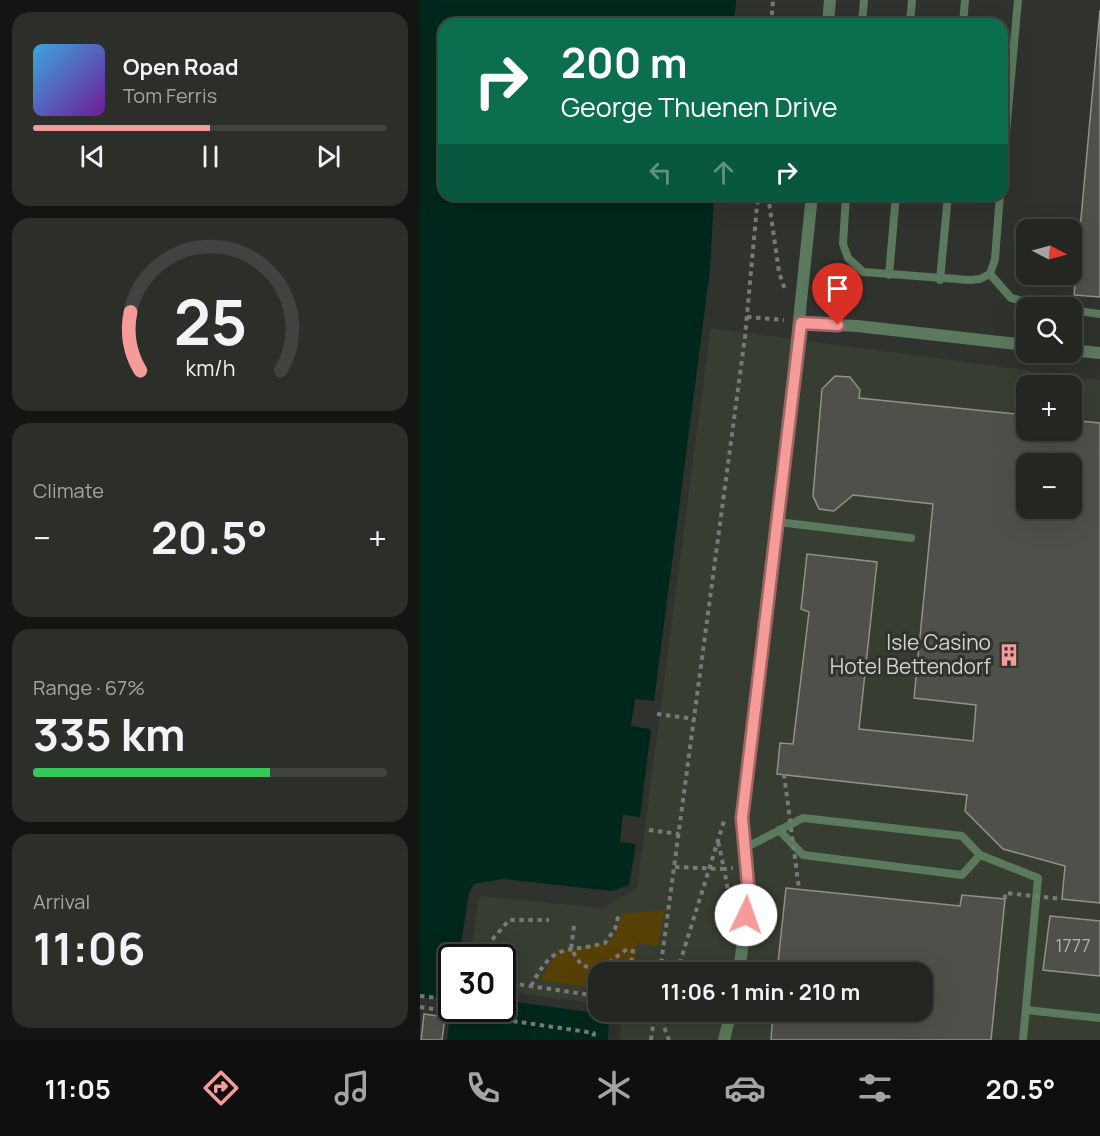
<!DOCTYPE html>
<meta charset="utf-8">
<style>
body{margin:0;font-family:Manrope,sans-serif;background:#2c2e2a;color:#f1f3f6;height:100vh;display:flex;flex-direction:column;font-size:22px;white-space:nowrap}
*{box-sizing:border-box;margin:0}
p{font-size:20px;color:#a3a5a5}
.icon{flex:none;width:33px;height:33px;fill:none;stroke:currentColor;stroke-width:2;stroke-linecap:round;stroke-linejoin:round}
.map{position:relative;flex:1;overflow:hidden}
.panel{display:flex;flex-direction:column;gap:12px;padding:12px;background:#141513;width:420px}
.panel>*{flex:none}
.banner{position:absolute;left:18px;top:18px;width:570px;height:183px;border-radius:18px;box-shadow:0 6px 24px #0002,0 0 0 2px #414340;background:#0b6e4f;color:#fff;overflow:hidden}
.needle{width:39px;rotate:96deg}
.controls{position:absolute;left:596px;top:219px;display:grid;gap:12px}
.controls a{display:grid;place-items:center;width:66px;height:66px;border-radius:12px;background:#242622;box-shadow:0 6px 24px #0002,0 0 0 2px #414340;font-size:30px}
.speed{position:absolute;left:18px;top:944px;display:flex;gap:12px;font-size:30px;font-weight:700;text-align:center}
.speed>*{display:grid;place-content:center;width:78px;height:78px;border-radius:50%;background:#242622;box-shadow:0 6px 24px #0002,0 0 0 2px #414340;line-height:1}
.speed .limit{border:3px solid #111;border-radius:9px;background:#fff;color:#111}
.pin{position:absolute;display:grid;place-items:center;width:51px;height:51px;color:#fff;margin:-62px -26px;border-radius:50% 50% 50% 0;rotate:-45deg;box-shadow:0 0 6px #0007}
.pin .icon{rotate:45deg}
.me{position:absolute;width:66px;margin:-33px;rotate:3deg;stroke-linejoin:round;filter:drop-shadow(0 0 4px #0008)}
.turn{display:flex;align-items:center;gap:21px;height:126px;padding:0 24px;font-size:27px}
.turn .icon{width:78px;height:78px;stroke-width:2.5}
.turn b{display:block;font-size:42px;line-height:51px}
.lanes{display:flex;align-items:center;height:57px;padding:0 24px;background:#0003;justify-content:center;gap:30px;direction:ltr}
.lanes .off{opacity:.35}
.big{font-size:45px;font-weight:700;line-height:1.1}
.panel .widget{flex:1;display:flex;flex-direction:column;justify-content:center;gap:9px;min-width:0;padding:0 21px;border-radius:18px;background:#2c2e2a}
.panel .dial{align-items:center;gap:0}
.dial svg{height:156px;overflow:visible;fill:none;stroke:#414340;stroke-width:7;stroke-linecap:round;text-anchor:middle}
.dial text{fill:#f1f3f6;stroke:none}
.song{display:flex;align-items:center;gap:18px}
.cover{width:72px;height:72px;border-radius:9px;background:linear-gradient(135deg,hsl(200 70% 55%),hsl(280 70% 35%))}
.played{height:6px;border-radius:3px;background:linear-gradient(90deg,#f59b9a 50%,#414340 50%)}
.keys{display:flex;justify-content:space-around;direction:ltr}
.heat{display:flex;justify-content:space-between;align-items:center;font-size:33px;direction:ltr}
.charge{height:9px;border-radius:4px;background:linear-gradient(90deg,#34c759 67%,#414340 0)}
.trip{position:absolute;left:168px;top:962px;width:345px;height:60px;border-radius:18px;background:#242622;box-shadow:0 6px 24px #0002,0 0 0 2px #414340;font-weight:700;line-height:60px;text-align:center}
.dock{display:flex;height:96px;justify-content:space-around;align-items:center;background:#0e0f0e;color:#a3a5a5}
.dock .icon{width:42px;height:42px}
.dock .on{color:#f59b9a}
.dock b{font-size:27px;color:#f1f3f6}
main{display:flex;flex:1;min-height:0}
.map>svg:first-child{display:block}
.built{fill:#383d32;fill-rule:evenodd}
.green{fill:#574005}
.water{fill:#00271b}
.pier{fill:#30322d}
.building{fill:#50504a;stroke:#91918a;stroke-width:1.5;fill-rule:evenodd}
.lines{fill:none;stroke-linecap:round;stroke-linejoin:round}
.path{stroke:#787a76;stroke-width:4;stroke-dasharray:4.5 4.5;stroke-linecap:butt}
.lane{stroke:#5b795d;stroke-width:8}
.street{stroke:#5b795d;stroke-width:12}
.path-bridge{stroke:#787a76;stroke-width:4;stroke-dasharray:4.5 4.5;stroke-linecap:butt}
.route-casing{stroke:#9f6564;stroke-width:15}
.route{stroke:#f59b9a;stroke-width:10}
.labels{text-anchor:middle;stroke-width:6;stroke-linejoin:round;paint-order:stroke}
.number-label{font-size:18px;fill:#b0b2ad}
.poi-label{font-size:21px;fill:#d0d2ce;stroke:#30322d;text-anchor:end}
</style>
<main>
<section class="panel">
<div class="widget">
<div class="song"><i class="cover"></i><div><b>Open Road</b><p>Tom Ferris</p></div></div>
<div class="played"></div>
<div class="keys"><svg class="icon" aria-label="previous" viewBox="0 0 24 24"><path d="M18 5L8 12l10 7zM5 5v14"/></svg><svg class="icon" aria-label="pause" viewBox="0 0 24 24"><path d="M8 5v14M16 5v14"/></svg><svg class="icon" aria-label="next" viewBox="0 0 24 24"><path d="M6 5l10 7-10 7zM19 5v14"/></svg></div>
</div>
<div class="widget dial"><svg viewBox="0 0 100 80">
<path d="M14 69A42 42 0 1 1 86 69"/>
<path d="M14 69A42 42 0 0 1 9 39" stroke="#f59b9a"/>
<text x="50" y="56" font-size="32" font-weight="700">25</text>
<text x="50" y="72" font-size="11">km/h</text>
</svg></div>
<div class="widget"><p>Climate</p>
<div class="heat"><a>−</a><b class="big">20.5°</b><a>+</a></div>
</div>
<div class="widget"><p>Range · 67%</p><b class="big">335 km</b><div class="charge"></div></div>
<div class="widget"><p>Arrival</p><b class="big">11:06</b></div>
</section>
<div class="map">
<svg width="680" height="1040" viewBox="0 0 680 1040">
<rect width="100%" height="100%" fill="#30322d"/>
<path class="built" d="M 289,328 L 680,380 L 680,1040 L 196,1040 L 201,1011 L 502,1011 L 502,972 L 178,972 L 178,1007 L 83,994 L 82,957 L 48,957 L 57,893 ZM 606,386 L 651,386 L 651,430 L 606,430 ZM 606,464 L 651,464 L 651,508 L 606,508 Z"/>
<polygon class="green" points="245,910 238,946 217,943 213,972 178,972 178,988 120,980 138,951 185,943 194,938 202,914"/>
<polygon class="water" points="0,0 316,0 314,24 24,24 24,195 301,195 214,887 182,905 57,893 48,957 32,957 32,1008 82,1008 83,994 178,1011 201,1011 196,1040 0,1040"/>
<g class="pier">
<polygon points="294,195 304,195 298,271 217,888 182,908 59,896 51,957 39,957 49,893 54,884 83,879 192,891 209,885 216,844 200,842 203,815 220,817 231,729 211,726 215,699 234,701 290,270"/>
<polygon points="83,991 178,1004 178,1011 204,1011 199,1040 188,1040 189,1015 83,1000"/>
<polygon points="0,997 31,1001 32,1008 94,1010 92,1024 30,1016 27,1040 0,1040"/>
</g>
<g class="building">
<polygon points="680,10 680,297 654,295"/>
<path d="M 415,376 L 430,377 L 440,390 L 439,398 L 606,415 L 606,430 L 651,430 L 651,420 L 680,423 L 680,903 L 642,899 L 645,866 L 583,849 L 545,811 L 547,795 L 357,774 L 360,743 L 373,744 L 389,612 L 381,609 L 387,554 L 457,562 L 439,729 L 553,741 L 556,705 L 494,698 L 513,504 L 433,495 L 414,511 L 399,509 L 393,496 L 402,389 ZM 606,464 L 651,464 L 651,508 L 606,508 Z"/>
<polygon points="366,888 540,906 542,895 585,899 571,1040 351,1040 353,1011 502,1011 502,972 357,972"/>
<polygon points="630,916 680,921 680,976 623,970"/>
<polygon points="4,1014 25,1017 22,1040 1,1040"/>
</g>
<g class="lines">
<g class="path">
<polyline points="351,24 353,0"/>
<polyline points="348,195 359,272 365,290"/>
<polyline points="327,317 364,320"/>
<polyline points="237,714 275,719"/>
<polyline points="229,830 259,834"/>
<polyline points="255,867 304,869 298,841"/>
<polyline points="311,906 304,869 313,868"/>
<polyline points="154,926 151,949 162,966 182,968 207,949 213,951 210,972"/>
<polyline points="68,957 72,940 89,920 129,920"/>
<polyline points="240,972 325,337 338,195"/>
<polyline points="257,972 305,818"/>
<polyline points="82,982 178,996"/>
<path d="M 111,986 C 135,941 142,954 185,943 L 195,929 L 199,913"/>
<polyline points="32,992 19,990 17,1001 32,1004"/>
<polyline points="0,996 17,998"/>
<polyline points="0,1007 80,1019 81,1011 62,1008"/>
<polyline points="238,1011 249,1040"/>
<polyline points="93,1021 174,1033 173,1040"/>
<polyline points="231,1040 235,1011"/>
</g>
<g class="lane">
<polyline points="442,24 444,0"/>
<polyline points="490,24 492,0"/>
<polyline points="543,24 545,0"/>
<polyline points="582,177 598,0"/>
<polyline points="426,195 423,244 428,258 443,272 550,280 560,279 570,274 575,259 580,195"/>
<polyline points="570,274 591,298 633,308"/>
<polyline points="469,275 476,195"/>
<polyline points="520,280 528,195"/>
<polyline points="651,310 680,314"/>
<polyline points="358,522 491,538"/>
<polyline points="359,830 383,855 542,875 560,855"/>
<polyline points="325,848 383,818 542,836 560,855 618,878 603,1040"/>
<polyline points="606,1010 680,1018"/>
</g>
<g class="street">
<polyline points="408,24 410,0"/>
<polyline points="380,323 437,326 606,345"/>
<polyline points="651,350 680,353"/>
<polyline points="319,972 329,896 322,818 358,522 392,195"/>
<polyline points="304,1040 311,1011"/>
</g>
<g class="path-bridge">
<polyline points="364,774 379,889"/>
<polyline points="585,899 585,893 642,899"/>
</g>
</g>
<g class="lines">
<g class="route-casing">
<polyline id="route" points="326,915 329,896 322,818 381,323 418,325"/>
</g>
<use href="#route" class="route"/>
</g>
<defs>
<g id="building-bare" transform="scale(1.8)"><path d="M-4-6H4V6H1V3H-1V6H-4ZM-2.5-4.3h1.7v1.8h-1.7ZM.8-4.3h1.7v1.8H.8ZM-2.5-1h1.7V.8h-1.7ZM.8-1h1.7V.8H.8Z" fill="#f59b9a" stroke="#30322d" stroke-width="2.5" paint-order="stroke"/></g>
</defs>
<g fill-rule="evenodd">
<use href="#building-bare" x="589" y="655"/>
</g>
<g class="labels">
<g class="number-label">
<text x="653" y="952">1777</text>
</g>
<g class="poi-label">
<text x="571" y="650">Isle Casino<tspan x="571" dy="24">Hotel Bettendorf</tspan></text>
</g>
</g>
</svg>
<div class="controls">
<a><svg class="needle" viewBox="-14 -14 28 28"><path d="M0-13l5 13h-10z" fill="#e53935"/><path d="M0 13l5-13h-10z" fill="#a3a5a5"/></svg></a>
<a><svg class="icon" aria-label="search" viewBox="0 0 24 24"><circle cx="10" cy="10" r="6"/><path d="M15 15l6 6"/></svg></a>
<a>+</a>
<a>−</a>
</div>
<div class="speed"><div class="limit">30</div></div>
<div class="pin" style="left:418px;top:325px;background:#d93025"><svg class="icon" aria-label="arrive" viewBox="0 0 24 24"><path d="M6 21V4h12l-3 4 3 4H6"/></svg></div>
<svg class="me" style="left:326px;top:915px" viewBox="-20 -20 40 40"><circle r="19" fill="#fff"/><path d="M0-13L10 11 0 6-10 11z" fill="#f59b9a"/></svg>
<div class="trip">11:06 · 1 min · 210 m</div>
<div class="banner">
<div class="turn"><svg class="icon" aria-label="right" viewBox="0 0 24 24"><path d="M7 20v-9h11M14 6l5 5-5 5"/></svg><div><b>200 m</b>George Thuenen Drive</div></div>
<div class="lanes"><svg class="icon off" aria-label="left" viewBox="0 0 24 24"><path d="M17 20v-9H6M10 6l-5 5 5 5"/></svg><svg class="icon off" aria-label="ahead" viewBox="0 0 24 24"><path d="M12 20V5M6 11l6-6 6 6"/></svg><svg class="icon" aria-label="right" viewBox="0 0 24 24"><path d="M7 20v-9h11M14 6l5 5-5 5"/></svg></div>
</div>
</div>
</main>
<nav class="dock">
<b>11:05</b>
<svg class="icon on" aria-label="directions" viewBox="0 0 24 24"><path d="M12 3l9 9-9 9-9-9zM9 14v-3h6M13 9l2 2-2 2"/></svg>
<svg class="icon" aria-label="music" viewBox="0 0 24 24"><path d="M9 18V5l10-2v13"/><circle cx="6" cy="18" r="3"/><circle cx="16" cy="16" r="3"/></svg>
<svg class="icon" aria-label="phone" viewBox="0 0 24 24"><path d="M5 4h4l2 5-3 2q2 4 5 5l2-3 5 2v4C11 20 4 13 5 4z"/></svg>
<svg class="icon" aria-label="climate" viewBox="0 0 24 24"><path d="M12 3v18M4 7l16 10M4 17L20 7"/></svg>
<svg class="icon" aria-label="car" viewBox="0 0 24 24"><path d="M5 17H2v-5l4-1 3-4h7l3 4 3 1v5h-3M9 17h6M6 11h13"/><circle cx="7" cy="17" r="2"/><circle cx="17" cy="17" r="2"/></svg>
<svg class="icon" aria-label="filters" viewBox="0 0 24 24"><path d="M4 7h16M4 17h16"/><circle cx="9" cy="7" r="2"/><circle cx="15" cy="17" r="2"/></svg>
<b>20.5°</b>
</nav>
